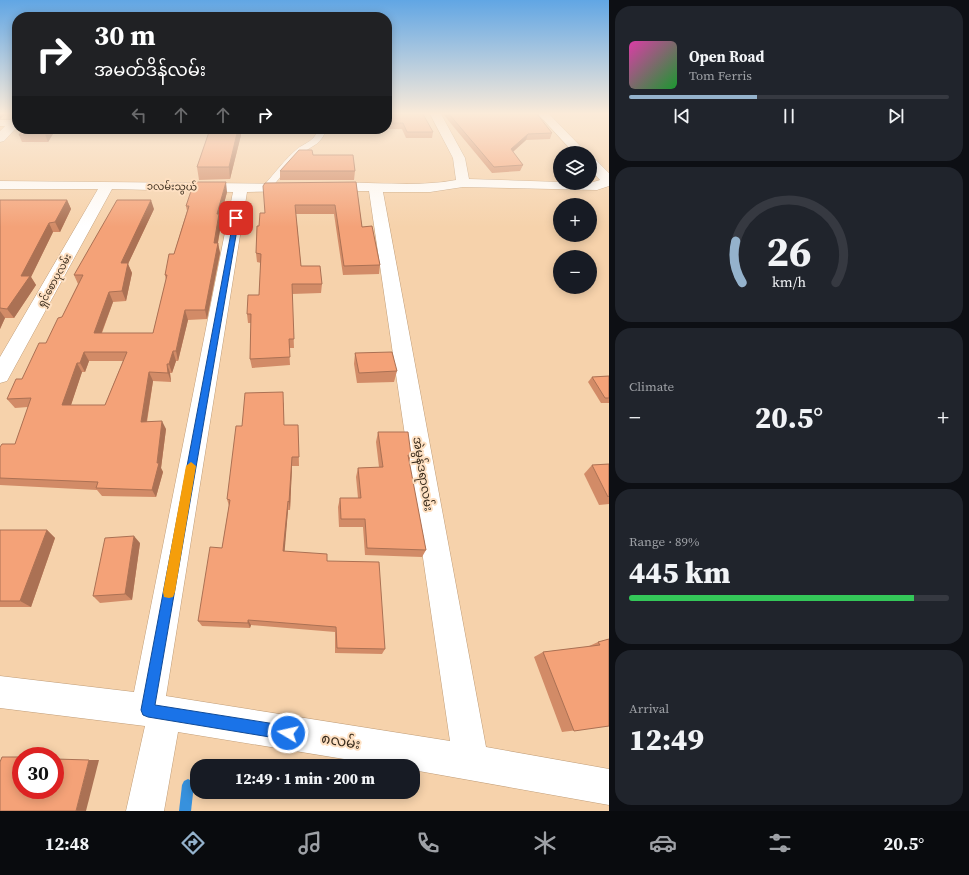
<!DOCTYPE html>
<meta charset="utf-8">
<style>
body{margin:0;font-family:"Source Serif 4","Noto Sans Myanmar",serif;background:#20242c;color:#f1f3f6;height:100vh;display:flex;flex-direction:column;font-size:15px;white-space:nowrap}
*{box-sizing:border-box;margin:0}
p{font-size:13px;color:#9ea1a6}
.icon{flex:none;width:22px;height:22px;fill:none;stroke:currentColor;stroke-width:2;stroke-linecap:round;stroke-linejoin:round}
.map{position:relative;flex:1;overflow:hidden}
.panel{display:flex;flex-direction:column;gap:6px;padding:6px;background:#0d0f14;width:360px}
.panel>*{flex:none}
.guide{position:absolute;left:12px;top:12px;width:380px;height:122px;border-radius:16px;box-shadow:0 2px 10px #0003;background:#202124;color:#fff;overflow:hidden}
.fabs{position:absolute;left:553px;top:146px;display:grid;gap:8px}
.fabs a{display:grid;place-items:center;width:44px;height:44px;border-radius:50%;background:#171b24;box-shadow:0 2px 10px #0003;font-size:20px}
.speed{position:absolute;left:12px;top:747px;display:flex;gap:8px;font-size:20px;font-weight:700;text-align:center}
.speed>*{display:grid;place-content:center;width:52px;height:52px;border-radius:50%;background:#171b24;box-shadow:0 2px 10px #0003;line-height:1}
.speed .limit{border:6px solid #d22;background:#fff;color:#111}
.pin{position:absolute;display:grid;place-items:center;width:34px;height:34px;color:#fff;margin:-17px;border-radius:8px;box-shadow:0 2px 6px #0006}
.me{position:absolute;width:44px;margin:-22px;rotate:279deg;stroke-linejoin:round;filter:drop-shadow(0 0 3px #0008)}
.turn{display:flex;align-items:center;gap:14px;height:84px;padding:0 16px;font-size:18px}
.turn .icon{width:52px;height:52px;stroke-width:2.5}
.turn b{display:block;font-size:28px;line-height:34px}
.lanes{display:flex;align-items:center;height:38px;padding:0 16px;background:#0003;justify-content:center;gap:20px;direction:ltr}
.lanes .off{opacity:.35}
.big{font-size:30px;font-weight:800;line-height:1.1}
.panel .tile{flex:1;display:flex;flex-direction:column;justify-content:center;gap:6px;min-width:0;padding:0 14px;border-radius:16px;background:#20242c}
.panel .dial{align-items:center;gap:0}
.dial svg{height:104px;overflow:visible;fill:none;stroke:#363941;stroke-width:7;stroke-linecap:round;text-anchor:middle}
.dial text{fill:#f1f3f6;stroke:none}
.song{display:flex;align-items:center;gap:12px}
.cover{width:48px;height:48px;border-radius:6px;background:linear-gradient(135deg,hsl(320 70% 55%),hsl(130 70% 35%))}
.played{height:4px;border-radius:2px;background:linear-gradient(90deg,#94b2cc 40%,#363941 40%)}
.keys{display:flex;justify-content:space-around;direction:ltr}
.heat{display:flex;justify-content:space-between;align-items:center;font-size:22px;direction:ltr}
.charge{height:6px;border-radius:3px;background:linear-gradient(90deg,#34c759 89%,#363941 0)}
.trip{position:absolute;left:190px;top:759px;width:230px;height:40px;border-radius:16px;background:#171b24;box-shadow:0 2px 10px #0003;font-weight:800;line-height:40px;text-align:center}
.menu{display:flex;height:64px;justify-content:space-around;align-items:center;background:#090b0e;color:#9ea1a6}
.menu .icon{width:28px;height:28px}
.menu .selected{color:#94b2cc}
.menu b{font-size:18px;color:#f1f3f6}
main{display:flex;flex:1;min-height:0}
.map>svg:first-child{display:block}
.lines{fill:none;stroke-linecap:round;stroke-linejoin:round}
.stream{fill:#3791dd;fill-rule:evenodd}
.lane-casing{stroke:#c09d78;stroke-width:1}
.street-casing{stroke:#c09d78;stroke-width:1}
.secondary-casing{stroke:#c09d78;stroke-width:1}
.lane{fill:#fff;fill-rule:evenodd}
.street{fill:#fff;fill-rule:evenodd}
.secondary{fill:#fff;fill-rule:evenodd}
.wall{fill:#d28b67;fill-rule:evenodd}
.shaded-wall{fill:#ab7154}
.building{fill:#f4a278;stroke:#ab7154;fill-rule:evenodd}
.route{fill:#1a73e8;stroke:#114b97}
.slow{fill:#f59e0b}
.labels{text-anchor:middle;stroke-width:4;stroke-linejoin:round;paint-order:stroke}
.far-street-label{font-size:10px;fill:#392b1c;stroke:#fee0c2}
.street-label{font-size:12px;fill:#392b1c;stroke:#fee0c2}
.near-street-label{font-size:14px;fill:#392b1c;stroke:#fee0c2}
</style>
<main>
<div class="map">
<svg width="609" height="811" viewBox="0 0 609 811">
<rect width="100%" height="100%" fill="#f6d2ab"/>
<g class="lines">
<polygon class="stream" points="188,779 192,781 194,785 191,811 179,811 182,785 184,781"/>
<g class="lane-casing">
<path id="lane" d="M 319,129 L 327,129 C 318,147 317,142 303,153 C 291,162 281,177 271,188 L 265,188 L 265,184 C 275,173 285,159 297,149 C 308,141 312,143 319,129 Z"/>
</g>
<g class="street-casing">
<g id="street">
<path d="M 430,114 L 441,114 L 465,158 L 469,179 L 590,183 L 600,180 L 590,169 L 590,158 L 595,159 L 609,173 L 609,186 L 597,190 L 463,187 L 430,192 L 383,192 L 486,747 L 609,769 L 609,805 L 413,770 L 413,766 L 387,766 L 178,732 L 164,811 L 126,811 L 145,726 L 0,708 L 0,676 L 134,692 L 233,192 L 112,189 L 7,381 L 0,383 L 0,357 L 98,189 L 0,189 L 0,181 L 298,184 L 300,187 L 298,190 L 293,191 L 247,192 L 166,696 L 450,741 L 369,191 L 327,191 L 322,190 L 320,187 L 322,184 L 327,183 C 370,181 414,188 456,180 L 453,158 Z"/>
<polygon points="538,114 549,114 587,153 574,153"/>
<rect x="0" y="120" width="17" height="6"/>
</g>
</g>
<g class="secondary-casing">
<polygon id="secondary" points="17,117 17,127 4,141 0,142 0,131 13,118"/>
</g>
<use href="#lane" class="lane"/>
<use href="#street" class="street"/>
<use href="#secondary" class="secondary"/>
</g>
<g class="wall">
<polygon points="387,114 433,132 432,138 406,138 402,129 387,129"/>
<polygon points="443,114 537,114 552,133 550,139 526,140 513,152 523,165 520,171 492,173"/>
<polygon points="23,129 56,129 48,142 22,142 19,135"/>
<polygon points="110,129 142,129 141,132 111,133"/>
<polygon points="210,129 240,129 241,135 230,179 199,180 197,167"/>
<polygon points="313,155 355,171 354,180 280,180 280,171"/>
<polygon points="356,182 362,227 380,265 379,274 343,275 334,214 296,214 301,266 322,284 321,293 292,294 294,348 289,348 290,365 252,368 250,359 251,323 248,323 247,314 259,295 261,263 257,262 256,253 259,226 265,213"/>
<path d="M 227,192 L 220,219 L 221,224 L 218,243 L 220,253 L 207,319 L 188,320 L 178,361 L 176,361 L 172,373 L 170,373 L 171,382 L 153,381 L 147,422 L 166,429 L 161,468 L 163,472 L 156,497 L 102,496 L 97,490 L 0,485 L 0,447 L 15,444 L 28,407 L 15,408 L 7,399 L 22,379 L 46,343 L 62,317 L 78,284 L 74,275 L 154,209 L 128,264 L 132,273 L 126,301 L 113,302 L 102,333 L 153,333 L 166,280 L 165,275 L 174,254 L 187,211 L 186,206 ZM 89,361 L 123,361 L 105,405 L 71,405 L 82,372 L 85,372 Z"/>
<polygon points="0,200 67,200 71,209 60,232 53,232 31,277 36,285 14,318 5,318 0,329"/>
<polygon points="355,353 397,371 394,382 357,383 354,364"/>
<polygon points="609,376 609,403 601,403 588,382 592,377"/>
<polygon points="284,402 284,425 298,425 299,466 292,466 290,510 288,510 284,552 327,561 385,649 382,654 335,653 335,632 251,625 250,628 202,626 198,621 222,548 229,506 227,499"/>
<polygon points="378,432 411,455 409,462 426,550 422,557 365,555 363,527 339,527 338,507 340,498 358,498 356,477 358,468 379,467 376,442"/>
<polygon points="609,464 609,504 599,505 584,474 592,465"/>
<polygon points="0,530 47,530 55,538 31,607 0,607"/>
<polygon points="140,543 132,600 100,603 93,596"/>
<polygon points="609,639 609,726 562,732 534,657 543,652 587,647 598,642"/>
</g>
<g class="shaded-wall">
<polygon points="0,114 6,114 1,118 0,119"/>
<polygon points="48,129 56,129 48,142 45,134"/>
<polygon points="238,129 240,129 241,135 230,179 229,167"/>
<polygon points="528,134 526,140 509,155 511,149"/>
<polygon points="226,182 227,192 220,219 221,224 216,253 214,243 217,214"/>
<polygon points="67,200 71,209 60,232 55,222"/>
<polygon points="151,200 154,209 128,264 132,273 126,301 122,291 121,263"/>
<polygon points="49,223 53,232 31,277 36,285 14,318 7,309 21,276"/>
<polygon points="218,243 220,253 207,319 205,310"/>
<polygon points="109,292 113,302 98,342 94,333"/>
<polygon points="185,310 188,320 178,361 176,351"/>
<polygon points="0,311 5,318 0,329"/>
<polygon points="173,351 176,361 172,373 169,364"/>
<polygon points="84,352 89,361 85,372 80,363"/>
<polygon points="77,363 82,372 68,414 62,405"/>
<polygon points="167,364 170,373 171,382 168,373"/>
<polygon points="149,372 153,381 145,431 141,422"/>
<polygon points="162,421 166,429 161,468 163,472 156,497 152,490 157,463"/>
<polygon points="292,457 292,466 290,510 289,502"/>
<polygon points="288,501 288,510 284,559 283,551"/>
<polygon points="47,530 55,538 31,607 20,601"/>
<polygon points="134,536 140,543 132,600 125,594"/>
<polygon points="248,620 251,625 250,628 248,623"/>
<polygon points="89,760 99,760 86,811 76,811"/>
</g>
<g class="building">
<polygon points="387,114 423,114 433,132 407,132 403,123 388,123 387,121"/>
<polygon points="449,114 537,114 552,133 528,134 511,149 523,165 494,167"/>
<polygon points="23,129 48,129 45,134 19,135"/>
<polygon points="210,129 238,129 229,167 197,167"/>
<polygon points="299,150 312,150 313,155 353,155 355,171 280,171"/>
<path d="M 194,182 L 226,182 L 217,214 L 219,214 L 214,243 L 218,243 L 205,310 L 185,310 L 176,351 L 173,351 L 169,364 L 167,364 L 168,373 L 149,372 L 141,422 L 162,421 L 157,463 L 159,463 L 152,490 L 96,488 L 98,482 L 0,478 L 0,447 L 2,444 L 15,444 L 31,398 L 7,399 L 16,379 L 22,379 L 39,343 L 46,343 L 58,318 L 62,317 L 83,275 L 74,275 L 117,200 L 151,200 L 121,263 L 128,263 L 122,291 L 109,292 L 94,333 L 153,333 L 167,275 L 165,275 L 169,254 L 174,254 L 189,206 L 186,206 ZM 84,352 L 127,352 L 105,405 L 62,405 L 77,363 L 80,363 Z"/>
<polygon points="356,182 362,227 372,226 380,265 344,266 335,205 295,205 301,266 320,266 322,284 292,284 294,339 289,339 290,357 250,359 251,314 247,314 248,295 259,295 261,254 256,253 257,226 259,226 260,213 265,213 263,186 265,183"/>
<polygon points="0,200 67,200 55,222 49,223 21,276 30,276 7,309 0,308"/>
<polygon points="392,352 397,371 359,373 355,353"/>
<polygon points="609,376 609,398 605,398 592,377"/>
<polygon points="283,392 284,425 298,425 299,457 292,457 289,502 288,501 283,551 327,554 327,561 379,562 385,649 337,648 336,627 248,620 248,623 198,621 210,547 222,548 230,500 227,499 236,426 242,426 245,393"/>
<polygon points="378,432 408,432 411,455 408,455 426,550 367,548 365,519 341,519 340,498 361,498 358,468 383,467"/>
<polygon points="609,464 609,496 608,497 592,465"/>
<polygon points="0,530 47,530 20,601 0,601"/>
<polygon points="134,536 125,594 93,596 105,538"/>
<polygon points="609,639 609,726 574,731 543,652 600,645 598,642"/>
<polygon points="2,757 21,757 21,790 55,790 55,759 89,760 76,811 0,811 0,762"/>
</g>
<linearGradient id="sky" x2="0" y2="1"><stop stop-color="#61a6e4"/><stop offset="0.5" stop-color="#fbebd9"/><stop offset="1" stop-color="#fbebd9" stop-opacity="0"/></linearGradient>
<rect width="609" height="227" fill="url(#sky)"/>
<polygon class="route" points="234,217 239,218 155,705 288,726 293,728 295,733 293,738 288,740 148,717 143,715 141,710"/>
<polygon class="slow" points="191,462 196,466 175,592 173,597 169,598 164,597 163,592 186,466"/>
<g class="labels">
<g class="far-street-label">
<text transform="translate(172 186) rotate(1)" y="4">၁လမ်းသွယ်</text>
<text transform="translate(54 280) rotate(-61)" y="4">ရှင်စောပုလမ်း</text>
</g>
<g class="street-label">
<text transform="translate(423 474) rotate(81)" y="4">အဲမွန်ဒရာလမ်း</text>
</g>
<g class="near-street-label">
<text transform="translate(341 741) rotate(9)" y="5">၈လမ်း</text>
</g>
</g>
</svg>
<div class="fabs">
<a><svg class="icon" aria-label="layers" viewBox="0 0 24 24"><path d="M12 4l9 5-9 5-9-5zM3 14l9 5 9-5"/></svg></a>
<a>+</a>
<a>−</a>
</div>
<div class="speed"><div class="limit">30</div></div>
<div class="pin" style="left:236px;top:218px;background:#d93025"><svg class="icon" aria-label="arrive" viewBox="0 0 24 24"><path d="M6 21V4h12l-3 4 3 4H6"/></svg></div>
<svg class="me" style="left:288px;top:733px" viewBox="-20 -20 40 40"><circle r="17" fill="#1a73e8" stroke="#fff" stroke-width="3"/><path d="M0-11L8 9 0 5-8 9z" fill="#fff"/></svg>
<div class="trip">12:49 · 1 min · 200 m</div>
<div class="guide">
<div class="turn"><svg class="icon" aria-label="right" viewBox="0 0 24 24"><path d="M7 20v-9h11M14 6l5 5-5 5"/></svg><div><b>30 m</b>အမတ်ဒိန်လမ်း</div></div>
<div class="lanes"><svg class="icon off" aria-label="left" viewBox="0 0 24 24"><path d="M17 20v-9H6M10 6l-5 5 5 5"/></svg><svg class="icon off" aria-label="ahead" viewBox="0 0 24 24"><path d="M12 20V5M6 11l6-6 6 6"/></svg><svg class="icon off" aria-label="ahead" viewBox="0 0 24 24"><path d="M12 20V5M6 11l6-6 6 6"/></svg><svg class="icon" aria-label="right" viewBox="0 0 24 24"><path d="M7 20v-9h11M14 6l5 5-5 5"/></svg></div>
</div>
</div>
<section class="panel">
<div class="tile">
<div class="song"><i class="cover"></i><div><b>Open Road</b><p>Tom Ferris</p></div></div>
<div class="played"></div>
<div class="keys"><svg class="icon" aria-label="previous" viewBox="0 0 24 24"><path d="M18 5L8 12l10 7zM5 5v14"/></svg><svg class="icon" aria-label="pause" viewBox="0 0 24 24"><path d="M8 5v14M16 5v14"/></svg><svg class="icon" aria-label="next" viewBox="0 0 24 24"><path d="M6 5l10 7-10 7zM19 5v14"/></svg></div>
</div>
<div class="tile dial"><svg viewBox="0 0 100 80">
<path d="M14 69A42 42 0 1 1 86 69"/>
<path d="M14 69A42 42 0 0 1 9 37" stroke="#94b2cc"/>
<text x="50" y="56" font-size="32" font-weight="700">26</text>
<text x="50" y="72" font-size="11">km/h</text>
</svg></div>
<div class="tile"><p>Climate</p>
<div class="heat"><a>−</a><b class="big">20.5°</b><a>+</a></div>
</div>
<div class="tile"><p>Range · 89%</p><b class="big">445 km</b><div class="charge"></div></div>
<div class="tile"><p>Arrival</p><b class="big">12:49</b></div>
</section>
</main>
<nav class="menu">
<b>12:48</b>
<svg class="icon selected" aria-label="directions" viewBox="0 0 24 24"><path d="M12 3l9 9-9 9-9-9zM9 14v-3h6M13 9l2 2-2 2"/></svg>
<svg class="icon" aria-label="music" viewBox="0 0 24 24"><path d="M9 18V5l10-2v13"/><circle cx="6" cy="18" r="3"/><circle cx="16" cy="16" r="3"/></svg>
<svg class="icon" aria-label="phone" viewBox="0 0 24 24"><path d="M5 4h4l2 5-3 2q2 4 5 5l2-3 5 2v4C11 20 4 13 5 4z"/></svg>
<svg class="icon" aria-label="climate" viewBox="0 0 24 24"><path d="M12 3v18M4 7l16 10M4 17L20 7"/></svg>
<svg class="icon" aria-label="car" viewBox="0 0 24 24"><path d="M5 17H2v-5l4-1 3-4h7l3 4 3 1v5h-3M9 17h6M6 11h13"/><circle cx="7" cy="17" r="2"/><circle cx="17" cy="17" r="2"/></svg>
<svg class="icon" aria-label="filters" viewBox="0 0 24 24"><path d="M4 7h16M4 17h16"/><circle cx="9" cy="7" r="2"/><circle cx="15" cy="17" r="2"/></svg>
<b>20.5°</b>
</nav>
